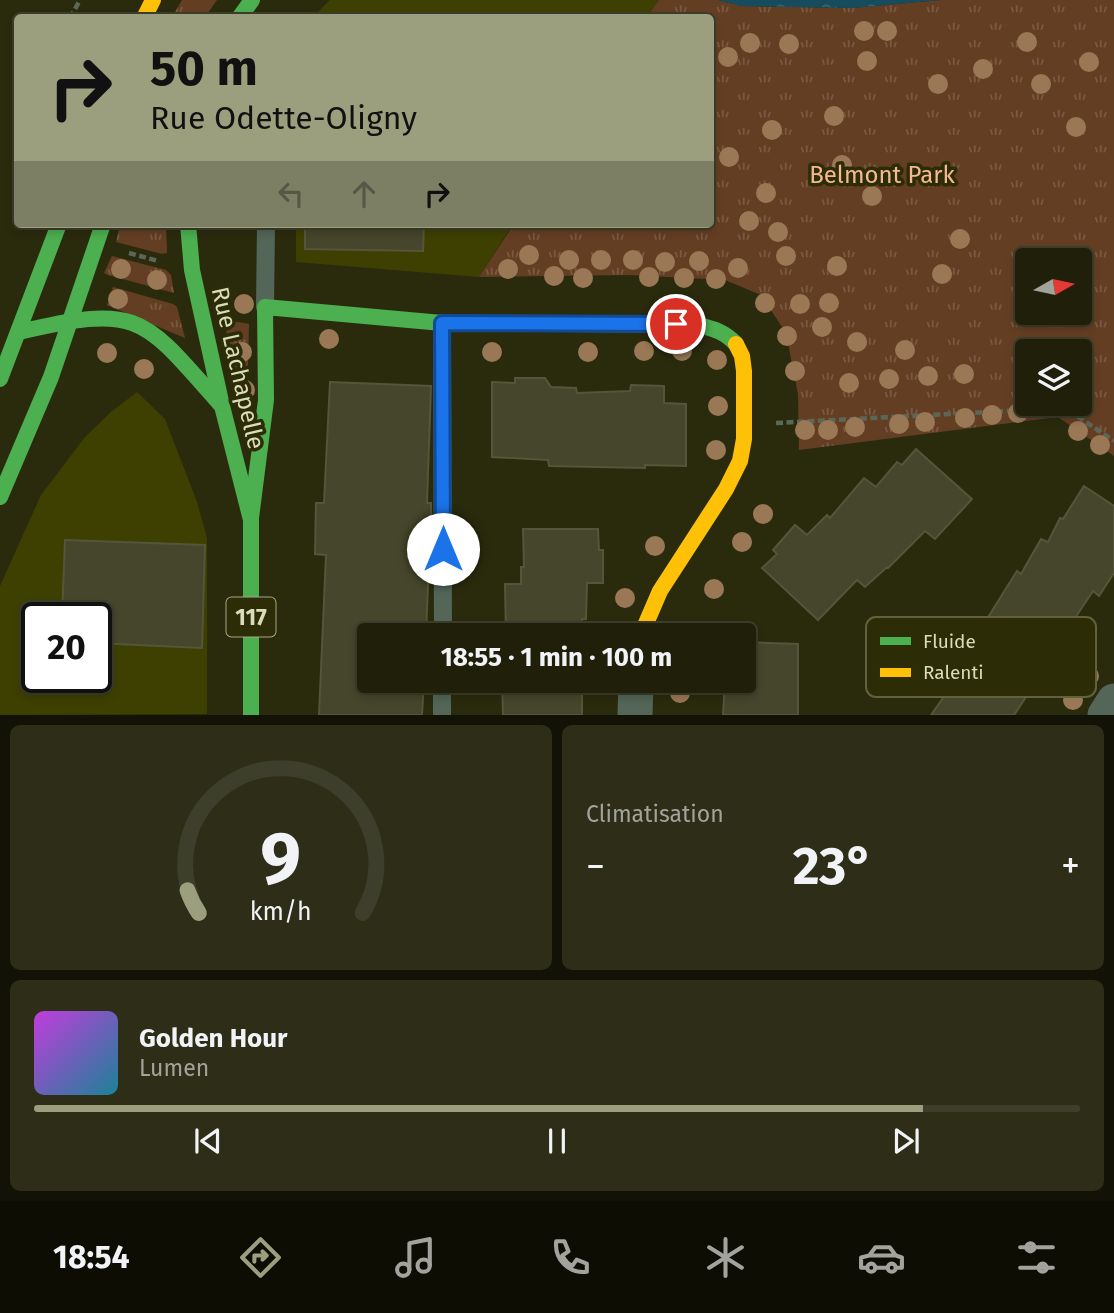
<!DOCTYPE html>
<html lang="fr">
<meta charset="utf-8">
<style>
body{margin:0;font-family:"Fira Sans",sans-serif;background:#2d2d18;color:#f1f3f6;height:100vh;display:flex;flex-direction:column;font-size:26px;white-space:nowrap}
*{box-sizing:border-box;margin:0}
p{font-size:23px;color:#a2a39c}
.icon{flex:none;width:38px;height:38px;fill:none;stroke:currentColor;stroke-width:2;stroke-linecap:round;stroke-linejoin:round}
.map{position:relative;height:715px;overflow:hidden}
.drawer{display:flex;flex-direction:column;gap:10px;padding:10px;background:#121206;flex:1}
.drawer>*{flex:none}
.top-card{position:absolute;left:14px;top:14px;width:700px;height:214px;border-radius:7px;box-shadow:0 4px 10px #0003,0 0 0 2px #3d3e2b;background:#9c9f7d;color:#111;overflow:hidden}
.needle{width:46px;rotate:81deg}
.tools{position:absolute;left:1015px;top:248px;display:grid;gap:14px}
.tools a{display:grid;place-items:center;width:77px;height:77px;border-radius:7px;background:#20200a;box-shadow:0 4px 10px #0003,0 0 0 2px #3d3e2b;font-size:35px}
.speed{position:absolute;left:21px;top:602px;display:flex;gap:14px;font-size:35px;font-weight:700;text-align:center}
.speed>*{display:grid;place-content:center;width:91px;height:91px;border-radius:50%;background:#20200a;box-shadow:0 4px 10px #0003,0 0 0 2px #3d3e2b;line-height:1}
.speed .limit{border:4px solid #111;border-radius:10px;background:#fff;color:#111}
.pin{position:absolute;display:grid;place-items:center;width:60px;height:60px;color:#fff;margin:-30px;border:4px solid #fff;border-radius:50%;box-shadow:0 2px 7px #0007}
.me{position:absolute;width:77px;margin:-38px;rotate:0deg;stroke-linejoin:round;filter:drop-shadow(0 0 5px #0008)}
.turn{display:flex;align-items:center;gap:24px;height:147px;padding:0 21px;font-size:32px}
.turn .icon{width:91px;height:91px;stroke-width:2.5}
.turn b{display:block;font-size:49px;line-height:60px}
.lanes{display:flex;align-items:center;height:66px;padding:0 21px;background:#0003;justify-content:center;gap:35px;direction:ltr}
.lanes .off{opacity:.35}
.big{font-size:52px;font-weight:700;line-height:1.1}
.drawer .card{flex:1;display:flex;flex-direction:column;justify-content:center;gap:10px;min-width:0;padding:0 24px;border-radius:10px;background:#2d2d18}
.drawer .dial{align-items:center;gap:0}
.dial svg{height:182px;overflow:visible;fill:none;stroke:#3d3e2b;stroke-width:7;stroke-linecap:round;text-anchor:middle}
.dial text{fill:#f1f3f6;stroke:none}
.song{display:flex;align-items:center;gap:21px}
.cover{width:84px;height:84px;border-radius:10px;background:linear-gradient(135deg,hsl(290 70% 55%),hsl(190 70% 35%))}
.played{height:7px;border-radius:4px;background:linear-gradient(90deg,#9c9f7d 85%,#3d3e2b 85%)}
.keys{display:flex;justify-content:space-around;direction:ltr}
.heat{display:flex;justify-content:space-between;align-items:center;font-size:38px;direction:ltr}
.drawer .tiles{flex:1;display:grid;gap:10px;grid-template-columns:1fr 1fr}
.card:last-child{grid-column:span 2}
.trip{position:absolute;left:357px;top:623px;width:399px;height:70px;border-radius:7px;background:#20200a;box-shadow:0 4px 10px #0003,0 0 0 2px #3d3e2b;font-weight:700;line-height:70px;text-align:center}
.dock{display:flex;height:112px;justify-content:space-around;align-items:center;background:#0d0d04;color:#a2a39c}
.dock .icon{width:49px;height:49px}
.dock .on{color:#9c9f7d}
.dock b{font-size:32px;color:#f1f3f6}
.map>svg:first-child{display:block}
.built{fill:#3e4002;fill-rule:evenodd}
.grass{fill:url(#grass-tufts);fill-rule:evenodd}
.water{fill:url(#water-ripples)}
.building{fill:#45462b;stroke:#54563b;stroke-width:2}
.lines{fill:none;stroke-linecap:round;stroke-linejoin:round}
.path{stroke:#5c6758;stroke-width:4.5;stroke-dasharray:7 3.5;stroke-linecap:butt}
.lane{stroke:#536658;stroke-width:18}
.street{stroke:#536658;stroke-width:35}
.fast{stroke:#4caf50;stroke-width:16}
.slow{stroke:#ffc107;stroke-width:16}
.tree{fill:#9a7856}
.route-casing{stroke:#114b97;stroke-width:18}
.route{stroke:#1a73e8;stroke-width:12}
.labels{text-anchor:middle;stroke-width:7;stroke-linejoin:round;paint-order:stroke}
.shield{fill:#2c2d07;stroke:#a6a884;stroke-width:2}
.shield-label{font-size:23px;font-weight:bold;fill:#daddba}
.park-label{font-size:24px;fill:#f6b792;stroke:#2c2d07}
.street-label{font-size:24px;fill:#daddba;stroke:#2c2d07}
.key{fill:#2c2d07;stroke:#60623d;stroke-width:2}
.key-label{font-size:19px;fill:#daddba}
</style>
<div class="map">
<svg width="1114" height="715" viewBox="0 0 1114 715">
<defs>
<pattern id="grass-tufts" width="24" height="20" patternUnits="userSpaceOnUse" patternTransform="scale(1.75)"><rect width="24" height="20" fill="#643e23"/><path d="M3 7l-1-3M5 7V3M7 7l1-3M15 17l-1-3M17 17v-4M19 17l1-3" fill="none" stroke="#7a5941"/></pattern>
<pattern id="water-ripples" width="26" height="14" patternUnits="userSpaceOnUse" patternTransform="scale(1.75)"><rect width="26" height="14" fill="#174c5f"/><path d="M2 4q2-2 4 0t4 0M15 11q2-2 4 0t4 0" fill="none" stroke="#386574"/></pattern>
</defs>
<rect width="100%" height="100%" fill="#2a2b0d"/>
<g class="built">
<polygon points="330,0 659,0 647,17 312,18"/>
<polygon points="296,224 513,224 479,277 296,262"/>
<path d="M 137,392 L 165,419 L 197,502 L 207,538 L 207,714 L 0,715 L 0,586 L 41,495 L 85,437 L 111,412 ZM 37,618 L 96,618 L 96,677 L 37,677 Z"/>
</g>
<g class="grass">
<polygon points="182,0 217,0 205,17 172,17"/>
<path d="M 659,0 L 718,0 L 741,6 L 853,8 L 941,0 L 1114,0 L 1114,456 L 1058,417 L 799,450 L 798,394 L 786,333 L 761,295 L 725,280 L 629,275 L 479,277 L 514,224 L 710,224 L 710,18 L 647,17 ZM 1027,261 L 1080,261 L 1080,313 L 1027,313 ZM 1027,352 L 1080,352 L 1080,404 L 1027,404 Z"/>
<polygon points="120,224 166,224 167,253 162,254 116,242"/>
<polygon points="112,256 166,270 171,275 174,293 108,275 104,273"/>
<polygon points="113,287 173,304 177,307 185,338 107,305"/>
<polygon points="227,320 249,324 247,402 243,400 225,326 224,321"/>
</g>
<polygon class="water" points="718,0 941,0 853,8 741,6"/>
<g class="building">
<polygon points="305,224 424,224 423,251 305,249"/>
<polygon points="515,378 545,378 551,387 576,388 577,393 630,391 631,385 664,386 664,403 686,404 686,466 645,465 645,468 549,466 548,460 492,457 492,382 515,383"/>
<polygon points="330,382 431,386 427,503 431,503 431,560 429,560 426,635 369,635 369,681 424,681 422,715 319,715 326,555 315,554 316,503 324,503"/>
<polygon points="916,449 972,499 935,539 925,531 888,568 886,568 865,587 857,580 818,620 762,568 777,554 773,550 795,525 807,535 827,515 830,518 864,478 876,487 897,462 902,465"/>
<polygon points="1084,486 1114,506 1114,573 1099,596 1093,591 1063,636 1069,640 1051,669 1047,666 1014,715 931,715 979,647 972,643 1017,571 1021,574 1041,539 1048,542 1060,518 1063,519"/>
<polygon points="523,529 598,529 599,550 603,550 603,583 587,583 586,619 582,619 580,635 506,635 505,584 521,584 521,567 524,567"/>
<polygon points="65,540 205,545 202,648 96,643 96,618 62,618"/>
<polygon points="744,642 798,644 798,715 723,715 725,681 744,681"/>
<polygon points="502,681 578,681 578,692 582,692 582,715 503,715"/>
</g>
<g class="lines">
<g class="path">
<polyline points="70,18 80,0"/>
<polyline points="18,205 15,214 18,218"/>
<polyline points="129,253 158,261"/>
<polyline points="776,423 1065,408 1114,441"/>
</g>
<g class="lane">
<polyline points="265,307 266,224"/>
<polyline points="442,323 443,635"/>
<polyline points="442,715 442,681"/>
</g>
<g class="street">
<polyline points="635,715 636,681"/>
<polyline points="1105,715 1114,701"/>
</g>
<g class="fast">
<polyline points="239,18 252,0"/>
<polyline points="188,224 192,270 222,406 251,520 251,715"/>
<path d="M 19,332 C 139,304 142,315 220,404"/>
<polyline points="0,379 59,224"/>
<polyline points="0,497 51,377 103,224"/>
<path d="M 251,518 L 266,400 L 265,307 L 442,323 L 699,325 C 714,329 725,332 736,344"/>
</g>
<g class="slow">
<polyline points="144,18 153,0"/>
<polyline points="641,635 660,591 726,489 740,461 744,439 744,371 742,356 736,344"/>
</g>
</g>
<g class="tree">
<circle cx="864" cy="31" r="10"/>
<circle cx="887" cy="31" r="10"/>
<circle cx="1027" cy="42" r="10"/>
<circle cx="750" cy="43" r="10"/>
<circle cx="789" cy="44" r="10"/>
<circle cx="728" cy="57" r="10"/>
<circle cx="867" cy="61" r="10"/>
<circle cx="1089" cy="62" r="10"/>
<circle cx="983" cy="69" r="10"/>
<circle cx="938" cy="84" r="10"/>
<circle cx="1041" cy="84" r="10"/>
<circle cx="834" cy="116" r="10"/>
<circle cx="1076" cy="127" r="10"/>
<circle cx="772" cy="130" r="10"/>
<circle cx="729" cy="157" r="10"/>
<circle cx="842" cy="165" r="10"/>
<circle cx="766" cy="193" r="10"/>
<circle cx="872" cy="196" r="10"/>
<circle cx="749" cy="221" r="10"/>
<circle cx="778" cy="232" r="10"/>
<circle cx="960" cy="239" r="10"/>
<circle cx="529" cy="255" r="10"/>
<circle cx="786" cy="256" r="10"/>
<circle cx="569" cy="260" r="10"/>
<circle cx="601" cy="260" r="10"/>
<circle cx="633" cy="260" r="10"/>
<circle cx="699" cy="261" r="10"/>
<circle cx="665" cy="262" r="10"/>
<circle cx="837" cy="266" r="10"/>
<circle cx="738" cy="268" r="10"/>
<circle cx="121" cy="269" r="10"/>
<circle cx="508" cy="269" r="10"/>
<circle cx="942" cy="274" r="10"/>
<circle cx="554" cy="276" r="10"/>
<circle cx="649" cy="277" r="10"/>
<circle cx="583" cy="278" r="10"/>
<circle cx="684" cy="278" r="10"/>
<circle cx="716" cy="279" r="10"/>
<circle cx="157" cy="280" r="10"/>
<circle cx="118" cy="299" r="10"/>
<circle cx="765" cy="303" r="10"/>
<circle cx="829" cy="303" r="10"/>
<circle cx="244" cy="304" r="10"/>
<circle cx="800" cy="304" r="10"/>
<circle cx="822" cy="327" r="10"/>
<circle cx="787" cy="336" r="10"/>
<circle cx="329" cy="339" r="10"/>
<circle cx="857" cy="342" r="10"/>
<circle cx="905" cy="350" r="10"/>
<circle cx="644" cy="351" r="10"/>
<circle cx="682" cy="351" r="10"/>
<circle cx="242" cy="352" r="10"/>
<circle cx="492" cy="352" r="10"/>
<circle cx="588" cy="352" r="10"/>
<circle cx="107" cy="353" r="10"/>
<circle cx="717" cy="360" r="10"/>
<circle cx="144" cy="369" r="10"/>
<circle cx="795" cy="371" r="10"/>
<circle cx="964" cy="374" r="10"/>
<circle cx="928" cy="376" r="10"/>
<circle cx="889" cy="379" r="10"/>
<circle cx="849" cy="383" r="10"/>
<circle cx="245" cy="390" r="10"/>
<circle cx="718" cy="406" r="10"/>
<circle cx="1018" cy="413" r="10"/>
<circle cx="992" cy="415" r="10"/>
<circle cx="965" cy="418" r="10"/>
<circle cx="925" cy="422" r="10"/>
<circle cx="899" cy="424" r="10"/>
<circle cx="855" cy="427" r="10"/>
<circle cx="805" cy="430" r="10"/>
<circle cx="828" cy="430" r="10"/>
<circle cx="1078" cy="431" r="10"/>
<circle cx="1100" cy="445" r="10"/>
<circle cx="716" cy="450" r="10"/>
<circle cx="763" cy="514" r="10"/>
<circle cx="742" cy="542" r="10"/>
<circle cx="655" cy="546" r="10"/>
<circle cx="714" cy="589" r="10"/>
<circle cx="625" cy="598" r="10"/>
<circle cx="1089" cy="676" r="10"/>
<circle cx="680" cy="693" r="10"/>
<circle cx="1073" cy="700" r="10"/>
</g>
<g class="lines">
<g class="route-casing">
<polyline id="route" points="443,549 442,323 676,324"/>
</g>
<use href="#route" class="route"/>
</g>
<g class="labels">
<rect class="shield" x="226.5" y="597.5" width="49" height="39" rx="5"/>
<g class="shield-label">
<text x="251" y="625">117</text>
</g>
<g class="park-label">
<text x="882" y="183">Belmont Park</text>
</g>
<g class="street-label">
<text transform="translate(238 368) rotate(77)" y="8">Rue Lachapelle</text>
</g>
</g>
<rect x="866" y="617" width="230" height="80" rx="10" class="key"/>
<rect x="880" y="637" width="31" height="8" fill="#4caf50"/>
<rect x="880" y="668" width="31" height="9" fill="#ffc107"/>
<g class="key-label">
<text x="923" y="648">Fluide</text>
<text x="923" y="679">Ralenti</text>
</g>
</svg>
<div class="tools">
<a><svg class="needle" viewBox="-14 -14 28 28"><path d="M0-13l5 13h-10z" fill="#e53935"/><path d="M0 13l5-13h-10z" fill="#a2a39c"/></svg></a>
<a><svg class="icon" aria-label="layers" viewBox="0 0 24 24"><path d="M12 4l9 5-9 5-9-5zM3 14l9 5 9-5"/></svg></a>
</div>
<div class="speed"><div class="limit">20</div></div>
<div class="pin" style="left:676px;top:324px;background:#d93025"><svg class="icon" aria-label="arrive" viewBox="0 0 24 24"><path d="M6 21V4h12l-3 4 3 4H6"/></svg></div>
<svg class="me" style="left:443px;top:549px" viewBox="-20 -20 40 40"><circle r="19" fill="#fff"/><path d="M0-13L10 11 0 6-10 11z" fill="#1a73e8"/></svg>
<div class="trip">18:55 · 1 min · 100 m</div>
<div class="top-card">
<div class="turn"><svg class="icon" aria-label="right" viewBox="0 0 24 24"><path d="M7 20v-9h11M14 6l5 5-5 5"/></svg><div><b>50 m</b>Rue Odette-Oligny</div></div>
<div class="lanes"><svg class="icon off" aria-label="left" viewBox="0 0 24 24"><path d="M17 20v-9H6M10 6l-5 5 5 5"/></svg><svg class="icon off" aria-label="ahead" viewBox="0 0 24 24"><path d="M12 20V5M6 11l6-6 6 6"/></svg><svg class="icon" aria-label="right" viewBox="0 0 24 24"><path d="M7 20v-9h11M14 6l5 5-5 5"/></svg></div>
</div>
</div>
<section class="drawer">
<div class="tiles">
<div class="card dial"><svg viewBox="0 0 100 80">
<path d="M14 69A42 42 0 1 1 86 69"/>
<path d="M14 69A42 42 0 0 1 9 59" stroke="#9c9f7d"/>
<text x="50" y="56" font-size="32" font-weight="700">9</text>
<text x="50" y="72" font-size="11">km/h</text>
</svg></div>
<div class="card"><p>Climatisation</p>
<div class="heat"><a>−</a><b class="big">23°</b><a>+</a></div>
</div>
<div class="card">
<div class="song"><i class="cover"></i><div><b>Golden Hour</b><p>Lumen</p></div></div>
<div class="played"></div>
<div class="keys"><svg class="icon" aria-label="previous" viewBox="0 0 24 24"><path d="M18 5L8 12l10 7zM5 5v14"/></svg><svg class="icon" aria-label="pause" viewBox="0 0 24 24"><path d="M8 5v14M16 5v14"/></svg><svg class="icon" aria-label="next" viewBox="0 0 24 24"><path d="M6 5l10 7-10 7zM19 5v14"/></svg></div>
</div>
</div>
</section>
<nav class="dock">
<b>18:54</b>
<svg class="icon on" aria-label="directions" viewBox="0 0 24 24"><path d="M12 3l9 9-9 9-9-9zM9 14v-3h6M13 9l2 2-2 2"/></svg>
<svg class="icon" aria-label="music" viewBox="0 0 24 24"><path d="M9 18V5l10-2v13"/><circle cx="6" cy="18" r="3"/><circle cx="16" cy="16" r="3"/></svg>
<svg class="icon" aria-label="phone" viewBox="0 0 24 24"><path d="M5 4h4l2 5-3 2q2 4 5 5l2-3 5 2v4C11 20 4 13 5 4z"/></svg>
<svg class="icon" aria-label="climate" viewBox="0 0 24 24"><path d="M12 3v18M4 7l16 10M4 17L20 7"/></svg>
<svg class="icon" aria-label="car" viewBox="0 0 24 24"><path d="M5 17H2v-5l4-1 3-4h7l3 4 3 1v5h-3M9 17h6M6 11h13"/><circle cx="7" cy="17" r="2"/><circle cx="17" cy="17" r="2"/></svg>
<svg class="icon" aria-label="filters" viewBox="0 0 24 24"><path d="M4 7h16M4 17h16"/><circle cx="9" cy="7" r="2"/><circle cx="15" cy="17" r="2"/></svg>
</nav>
